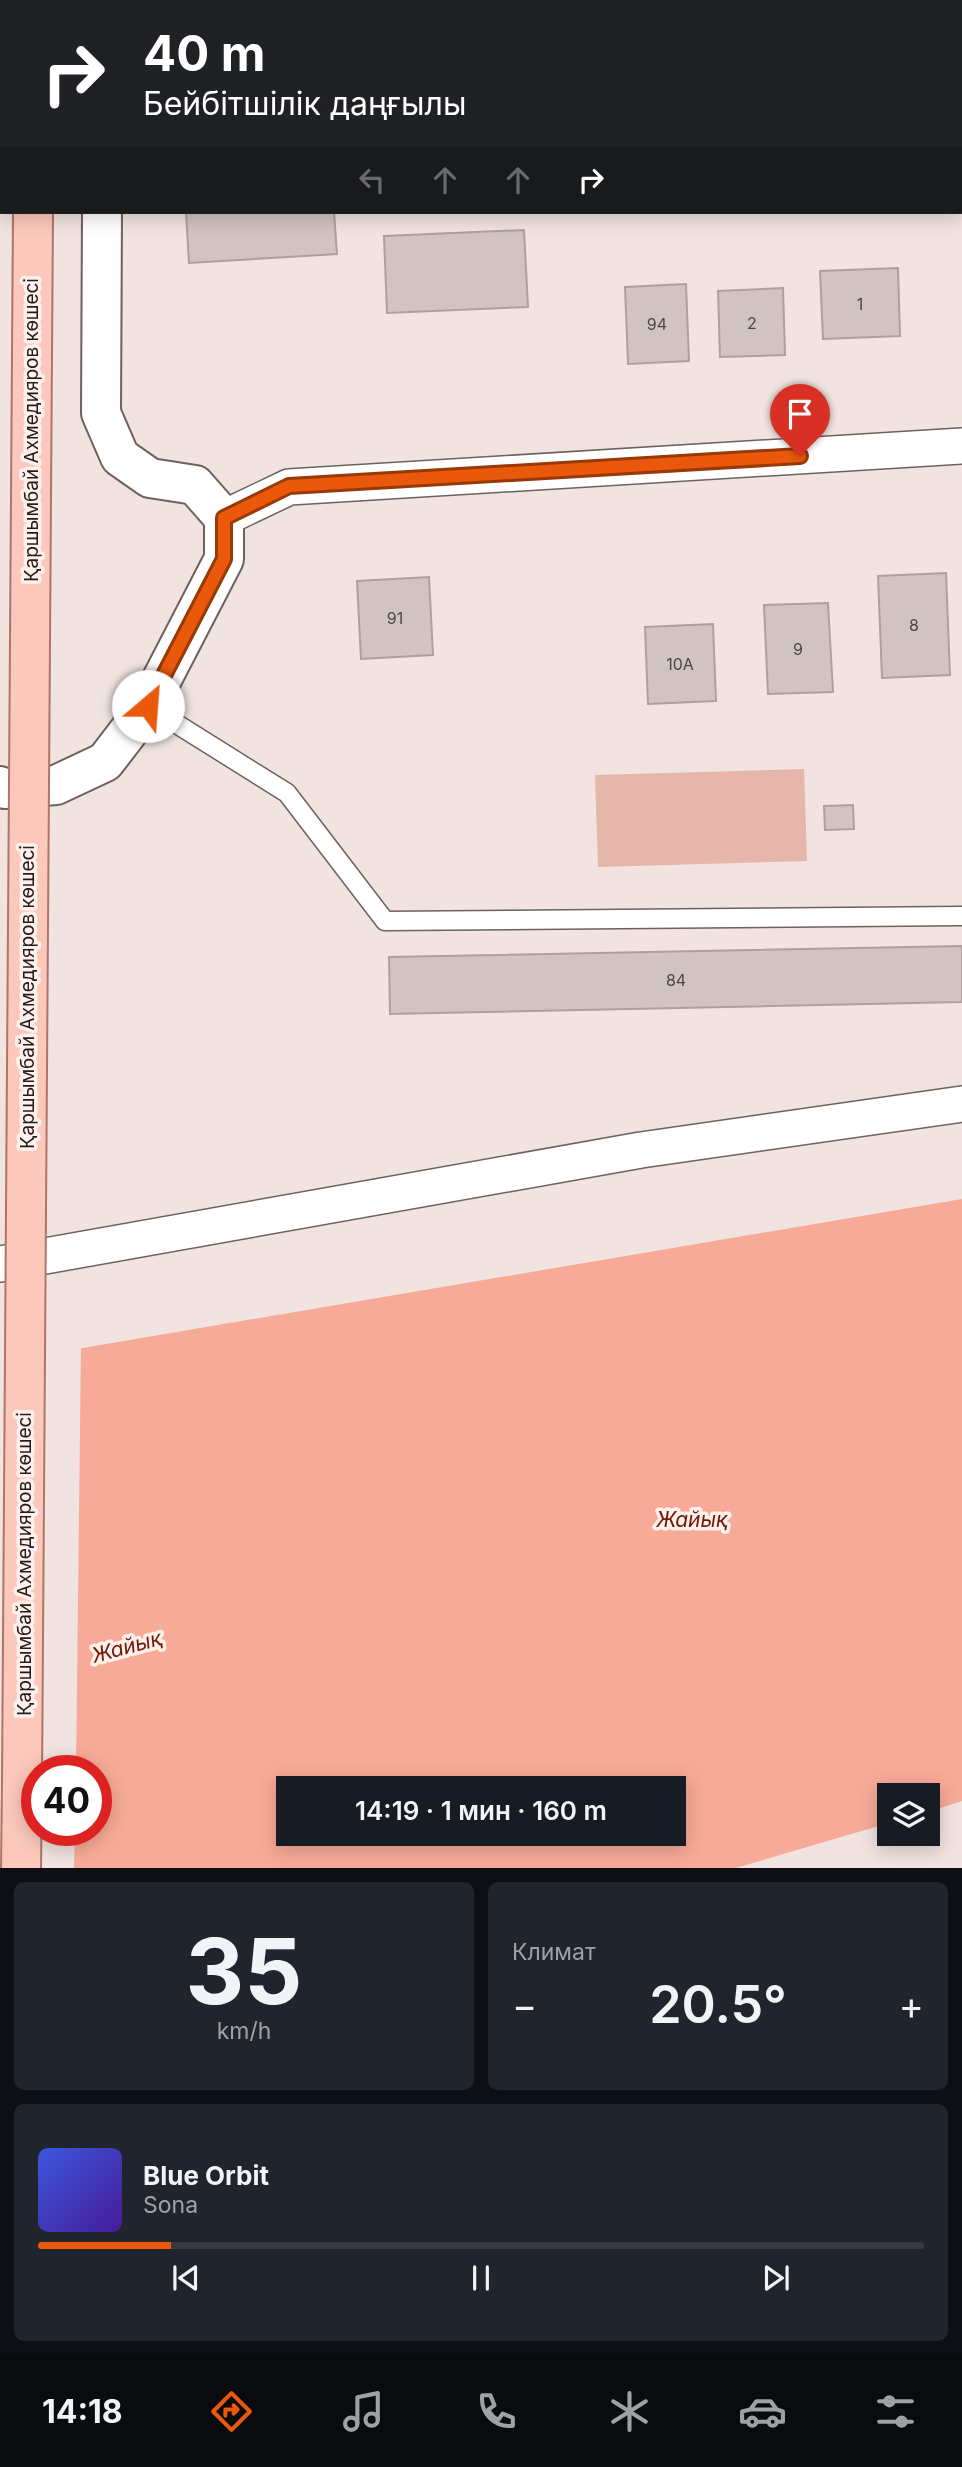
<!DOCTYPE html>
<html lang="ru">
<meta charset="utf-8">
<style>
body{margin:0;font-family:Inter,sans-serif;background:#20242c;color:#f1f3f6;height:100vh;display:flex;flex-direction:column;font-size:26px;white-space:nowrap}
*{box-sizing:border-box;margin:0}
p{font-size:23px;color:#9ea1a6}
.icon{flex:none;width:38px;height:38px;fill:none;stroke:currentColor;stroke-width:2;stroke-linecap:round;stroke-linejoin:round}
.map{position:relative;height:1868px;overflow:hidden}
.sheet{display:flex;flex-direction:column;gap:14px;padding:14px;background:#0d0f14;flex:1}
.sheet>*{flex:none}
.hud{position:absolute;left:0px;top:0px;width:962px;height:214px;box-shadow:0 4px 18px #0003;background:#202124;color:#fff;overflow:hidden}
.controls{position:absolute;left:877px;top:1783px;display:grid;gap:14px}
.controls a{display:grid;place-items:center;width:63px;height:63px;border-radius:0px;background:#171b24;box-shadow:0 4px 18px #0003;font-size:35px}
.speed{position:absolute;left:21px;top:1755px;display:flex;gap:14px;font-size:35px;font-weight:700;text-align:center}
.speed>*{display:grid;place-content:center;width:91px;height:91px;border-radius:50%;background:#171b24;box-shadow:0 4px 18px #0003;line-height:1}
.speed .limit{border:10px solid #d22;background:#fff;color:#111}
.pin{position:absolute;display:grid;place-items:center;width:60px;height:60px;color:#fff;margin:-72px -30px;border-radius:50% 50% 50% 0;rotate:-45deg;box-shadow:0 0 7px #0007}
.pin .icon{rotate:45deg}
.me{position:absolute;width:77px;margin:-38px;rotate:27deg;stroke-linejoin:round;filter:drop-shadow(0 0 5px #0008)}
.turn{display:flex;align-items:center;gap:24px;height:147px;padding:0 28px;font-size:32px}
.turn .icon{width:91px;height:91px;stroke-width:2.5}
.turn b{display:block;font-size:49px;line-height:60px}
.lanes{display:flex;align-items:center;height:66px;padding:0 28px;background:#0003;justify-content:center;gap:35px;direction:ltr}
.lanes .off{opacity:.35}
.big{font-size:52px;font-weight:600;line-height:1.1}
.sheet .tile{flex:1;display:flex;flex-direction:column;justify-content:center;gap:10px;min-width:0;padding:0 24px;border-radius:10px;background:#20242c}
.sheet .dial{align-items:center;gap:0}
.dial b{font-size:91px;line-height:1}
.song{display:flex;align-items:center;gap:21px}
.cover{width:84px;height:84px;border-radius:10px;background:linear-gradient(135deg,hsl(230 70% 55%),hsl(260 70% 35%))}
.played{height:7px;border-radius:4px;background:linear-gradient(90deg,#ea580c 15%,#363941 15%)}
.keys{display:flex;justify-content:space-around;direction:ltr}
.heat{display:flex;justify-content:space-between;align-items:center;font-size:38px;direction:ltr}
.sheet .tiles{flex:1;display:grid;gap:14px;grid-template-columns:1fr 1fr}
.tile:last-child{grid-column:span 2}
.trip{position:absolute;left:276px;top:1776px;width:410px;height:70px;border-radius:0px;background:#171b24;box-shadow:0 4px 18px #0003;font-weight:600;line-height:70px;text-align:center}
.menu{display:flex;height:112px;justify-content:space-around;align-items:center;background:#090b0e;color:#9ea1a6}
.menu .icon{width:49px;height:49px}
.menu .active{color:#ea580c}
.menu b{font-size:32px;color:#f1f3f6}
.map>svg:first-child{display:block}
.pitch{fill:#e6b6ab}
.water{fill:#f8aa98;fill-rule:evenodd}
.pier{fill:#f1e3df}
.building{fill:#d1c3bf;stroke:#aea09d;stroke-width:2}
.lines{fill:none;stroke-linecap:round;stroke-linejoin:round}
.lane-casing{stroke:#6e615e;stroke-width:21}
.street-casing{stroke:#6e615e;stroke-width:38}
.secondary-casing{stroke:#6e615e;stroke-width:42}
.primary-casing{stroke:#af7567;stroke-width:42}
.lane{stroke:#fff;stroke-width:18}
.street{stroke:#fff;stroke-width:35}
.secondary{stroke:#fff;stroke-width:38}
.primary{stroke:#fdc8bc;stroke-width:38}
.primary-bridge-casing{stroke:#af7567;stroke-width:42;stroke-linecap:butt}
.primary-bridge{stroke:#fdc8bc;stroke-width:38}
.route-casing{stroke:#983908;stroke-width:18}
.route{stroke:#ea580c;stroke-width:12}
.labels{text-anchor:middle;stroke-width:7;stroke-linejoin:round;paint-order:stroke}
.number-label{font-size:16px;fill:#4e4645}
.street-label{font-size:19px;fill:#221d1c;stroke:#fff0ec}
.water-label{font-size:21px;font-style:italic;fill:#711906;stroke:#fff0ec}
</style>
<div class="map">
<svg width="962" height="1869" viewBox="0 0 962 1869">
<rect width="100%" height="100%" fill="#f1e3df"/>
<polygon class="pitch" points="804,769 807,861 598,867 595,775"/>
<path class="water" d="M 962,1199 L 962,1801 L 928,1812 L 928,1796 L 889,1796 L 889,1823 L 736,1868 L 0,1869 L 0,1362 ZM 37,1771 L 96,1771 L 96,1830 L 37,1830 ZM 289,1788 L 674,1788 L 674,1834 L 289,1834 Z"/>
<polygon class="pier" points="81,1345 76,1771 37,1771 37,1830 75,1831 74,1869 0,1868 0,1359"/>
<g class="building">
<rect x="197" y="0" width="65" height="2"/>
<rect x="372" y="0" width="90" height="2"/>
<rect x="500" y="0" width="67" height="2"/>
<rect x="652" y="0" width="78" height="2"/>
<rect x="770" y="0" width="74" height="2"/>
<polygon points="930,0 962,0 962,29 961,2"/>
<polygon points="186,212 334,212 337,254 189,263"/>
<polygon points="524,230 528,307 387,313 384,236"/>
<polygon points="898,268 900,336 823,339 820,271"/>
<polygon points="686,284 689,361 628,364 625,287"/>
<polygon points="783,288 785,355 720,357 718,291"/>
<polygon points="946,573 950,675 882,678 878,576"/>
<polygon points="429,577 433,655 361,659 357,581"/>
<polygon points="828,603 833,692 768,694 764,605"/>
<polygon points="713,624 716,701 648,704 645,627"/>
<polygon points="853,805 854,829 825,830 824,806"/>
<polygon points="962,946 962,1002 390,1014 389,957"/>
</g>
<g class="lines">
<g class="lane-casing">
<g id="lane">
<polyline points="294,0 294,2"/>
<polyline points="881,2 881,0"/>
<polyline points="961,132 962,133"/>
<polyline points="148,706 287,793 385,921 962,916"/>
</g>
</g>
<g class="street-casing">
<g id="street">
<polyline points="224,518 289,487 962,446"/>
<polyline points="0,1264 641,1150 962,1104"/>
</g>
</g>
<g class="secondary-casing">
<g id="secondary">
<polyline points="90,0 91,2"/>
<polyline points="0,786 5,789 56,785 105,762 148,706 224,559 224,518 195,485 150,478 120,457 101,413 102,212"/>
</g>
</g>
<g class="primary-casing">
<g id="primary">
<polyline points="29,0 29,2"/>
<polyline points="21,1869 22,1782"/>
</g>
</g>
<use href="#lane" class="lane"/>
<use href="#street" class="street"/>
<use href="#secondary" class="secondary"/>
<use href="#primary" class="primary"/>
<g class="primary-bridge-casing">
<polyline id="primary-bridge" points="22,1782 33,212"/>
</g>
<use href="#primary-bridge" class="primary-bridge"/>
</g>
<g class="lines">
<g class="route-casing">
<polyline id="route" points="148,706 224,559 224,518 289,486 800,456"/>
</g>
<use href="#route" class="route"/>
</g>
<g class="labels">
<g class="number-label">
<text x="860" y="310">1</text>
<text x="752" y="329">2</text>
<text x="657" y="330">94</text>
<text x="395" y="624">91</text>
<text x="914" y="631">8</text>
<text x="798" y="655">9</text>
<text x="680" y="670">10А</text>
<text x="676" y="986">84</text>
</g>
<g class="street-label">
<text transform="translate(31 430) rotate(-90)" y="7">Қаршымбай Ахмедияров көшесі</text>
<text transform="translate(27 997) rotate(-90)" y="7">Қаршымбай Ахмедияров көшесі</text>
<text transform="translate(24 1564) rotate(-90)" y="7">Қаршымбай Ахмедияров көшесі</text>
</g>
<g class="water-label">
<text x="692" y="1527">Жайық</text>
<text transform="translate(127 1647) rotate(-15)" y="7">Жайық</text>
</g>
</g>
</svg>
<div class="controls">
<a><svg class="icon" aria-label="layers" viewBox="0 0 24 24"><path d="M12 4l9 5-9 5-9-5zM3 14l9 5 9-5"/></svg></a>
</div>
<div class="speed"><div class="limit">40</div></div>
<div class="pin" style="left:800px;top:456px;background:#d93025"><svg class="icon" aria-label="arrive" viewBox="0 0 24 24"><path d="M6 21V4h12l-3 4 3 4H6"/></svg></div>
<svg class="me" style="left:148px;top:706px" viewBox="-20 -20 40 40"><circle r="19" fill="#fff"/><path d="M0-13L10 11 0 6-10 11z" fill="#ea580c"/></svg>
<div class="trip">14:19 · 1 мин · 160 m</div>
<div class="hud">
<div class="turn"><svg class="icon" aria-label="right" viewBox="0 0 24 24"><path d="M7 20v-9h11M14 6l5 5-5 5"/></svg><div><b>40 m</b>Бейбітшілік даңғылы</div></div>
<div class="lanes"><svg class="icon off" aria-label="left" viewBox="0 0 24 24"><path d="M17 20v-9H6M10 6l-5 5 5 5"/></svg><svg class="icon off" aria-label="ahead" viewBox="0 0 24 24"><path d="M12 20V5M6 11l6-6 6 6"/></svg><svg class="icon off" aria-label="ahead" viewBox="0 0 24 24"><path d="M12 20V5M6 11l6-6 6 6"/></svg><svg class="icon" aria-label="right" viewBox="0 0 24 24"><path d="M7 20v-9h11M14 6l5 5-5 5"/></svg></div>
</div>
</div>
<section class="sheet">
<div class="tiles">
<div class="tile dial"><b>35</b><p>km/h</p></div>
<div class="tile"><p>Климат</p>
<div class="heat"><a>−</a><b class="big">20.5°</b><a>+</a></div>
</div>
<div class="tile">
<div class="song"><i class="cover"></i><div><b>Blue Orbit</b><p>Sona</p></div></div>
<div class="played"></div>
<div class="keys"><svg class="icon" aria-label="previous" viewBox="0 0 24 24"><path d="M18 5L8 12l10 7zM5 5v14"/></svg><svg class="icon" aria-label="pause" viewBox="0 0 24 24"><path d="M8 5v14M16 5v14"/></svg><svg class="icon" aria-label="next" viewBox="0 0 24 24"><path d="M6 5l10 7-10 7zM19 5v14"/></svg></div>
</div>
</div>
</section>
<nav class="menu">
<b>14:18</b>
<svg class="icon active" aria-label="directions" viewBox="0 0 24 24"><path d="M12 3l9 9-9 9-9-9zM9 14v-3h6M13 9l2 2-2 2"/></svg>
<svg class="icon" aria-label="music" viewBox="0 0 24 24"><path d="M9 18V5l10-2v13"/><circle cx="6" cy="18" r="3"/><circle cx="16" cy="16" r="3"/></svg>
<svg class="icon" aria-label="phone" viewBox="0 0 24 24"><path d="M5 4h4l2 5-3 2q2 4 5 5l2-3 5 2v4C11 20 4 13 5 4z"/></svg>
<svg class="icon" aria-label="climate" viewBox="0 0 24 24"><path d="M12 3v18M4 7l16 10M4 17L20 7"/></svg>
<svg class="icon" aria-label="car" viewBox="0 0 24 24"><path d="M5 17H2v-5l4-1 3-4h7l3 4 3 1v5h-3M9 17h6M6 11h13"/><circle cx="7" cy="17" r="2"/><circle cx="17" cy="17" r="2"/></svg>
<svg class="icon" aria-label="filters" viewBox="0 0 24 24"><path d="M4 7h16M4 17h16"/><circle cx="9" cy="7" r="2"/><circle cx="15" cy="17" r="2"/></svg>
</nav>
